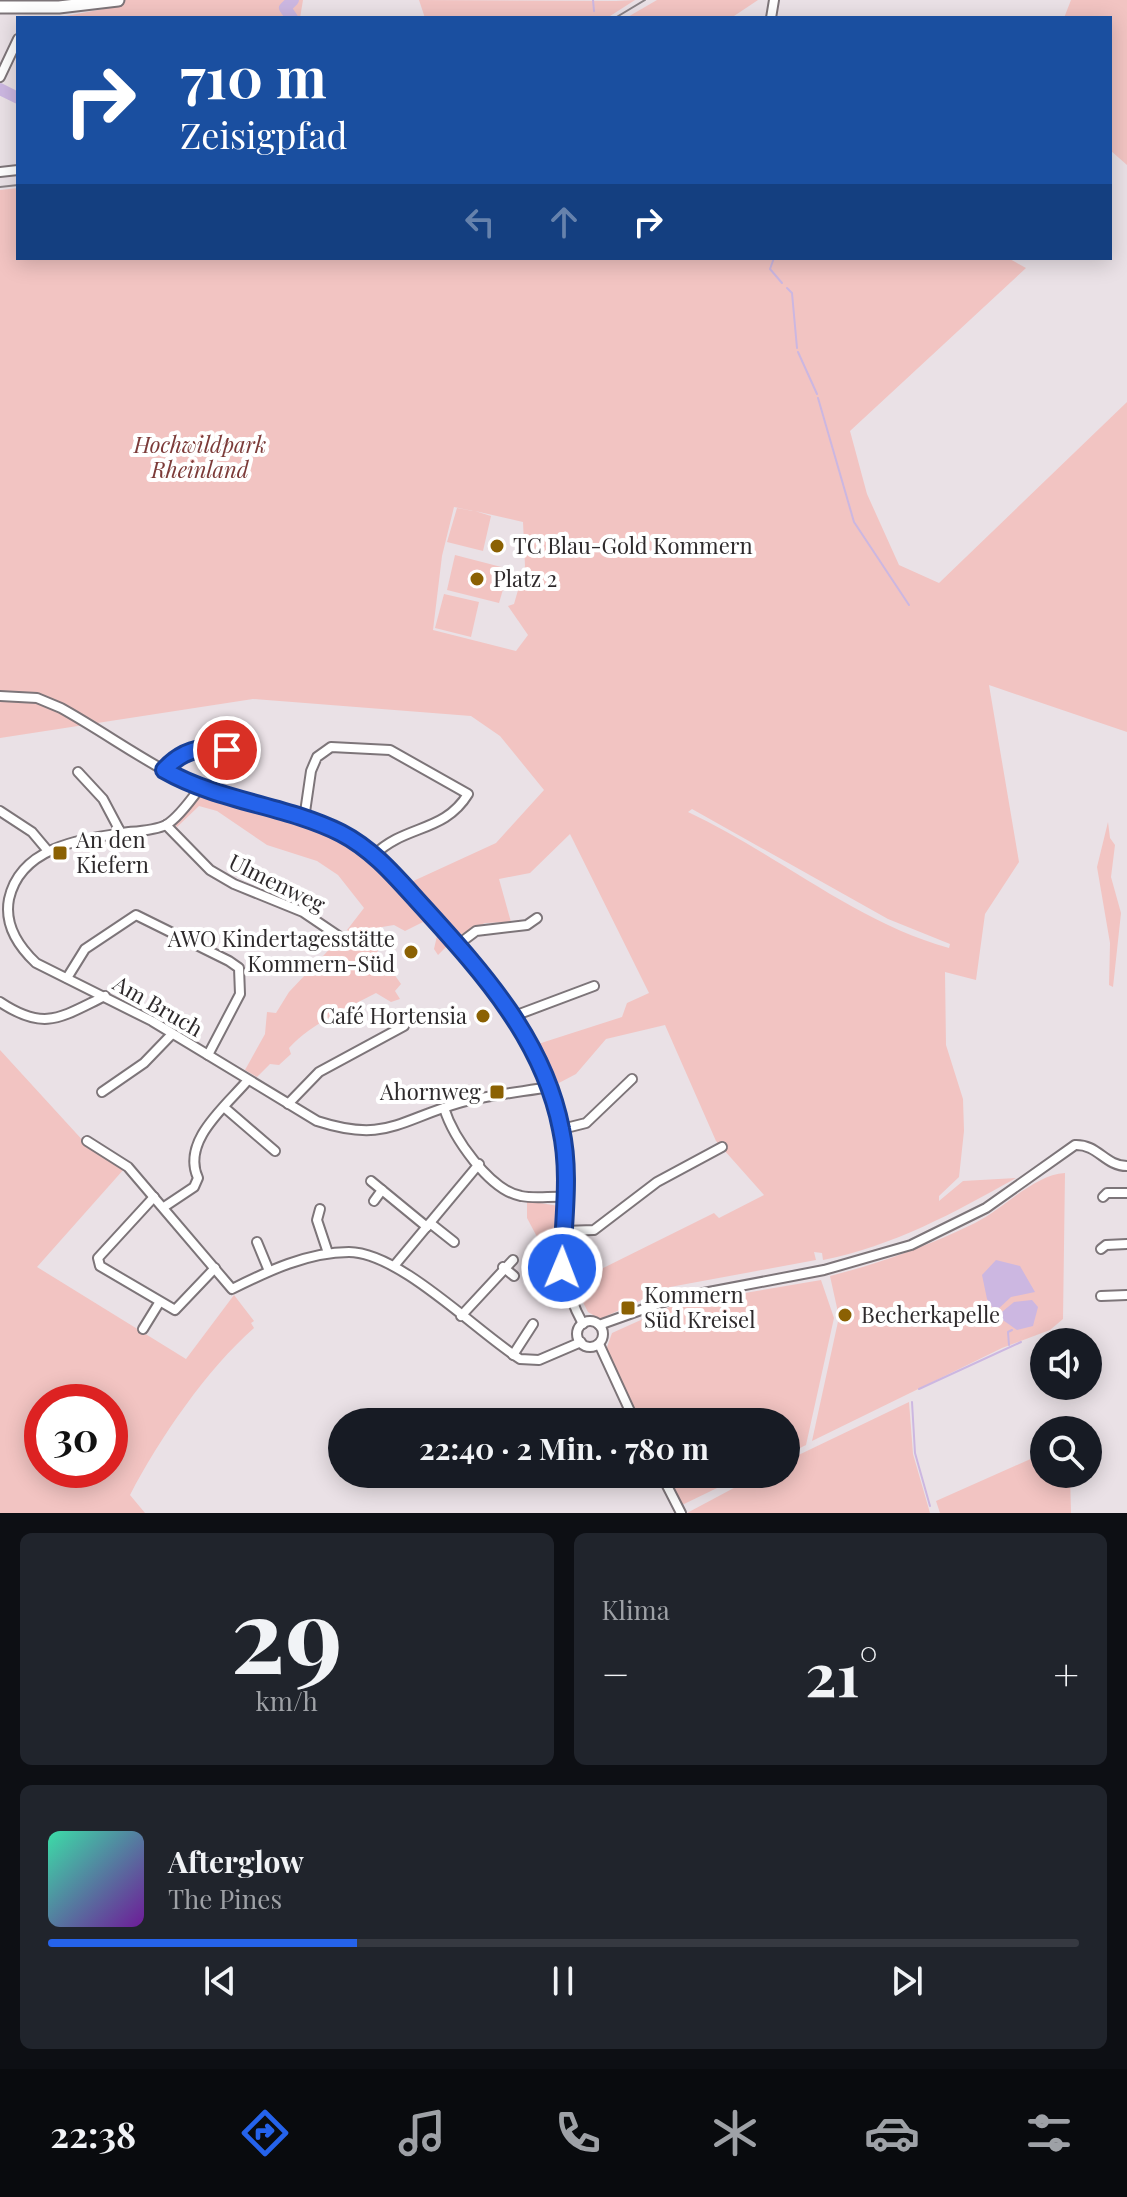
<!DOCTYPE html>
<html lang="de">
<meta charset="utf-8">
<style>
body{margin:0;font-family:"Playfair Display",serif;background:#20242c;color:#f1f3f6;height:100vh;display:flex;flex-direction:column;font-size:30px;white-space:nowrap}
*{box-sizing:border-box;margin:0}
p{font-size:26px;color:#9ea1a6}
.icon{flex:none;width:44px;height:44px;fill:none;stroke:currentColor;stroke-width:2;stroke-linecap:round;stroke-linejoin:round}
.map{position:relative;height:1513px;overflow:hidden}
.panel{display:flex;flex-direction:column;gap:20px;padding:20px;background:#0d0f14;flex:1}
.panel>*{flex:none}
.guide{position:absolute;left:16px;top:16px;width:1096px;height:244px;border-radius:0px;box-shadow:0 4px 20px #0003;background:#1a4fa0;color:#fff;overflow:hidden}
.buttons{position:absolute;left:1030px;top:1328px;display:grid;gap:16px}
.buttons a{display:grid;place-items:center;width:72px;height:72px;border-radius:50%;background:#171b24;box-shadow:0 4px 20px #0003;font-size:40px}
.speed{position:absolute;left:24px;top:1384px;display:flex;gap:16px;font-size:40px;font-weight:700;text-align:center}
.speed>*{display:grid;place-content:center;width:104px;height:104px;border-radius:50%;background:#171b24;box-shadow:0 4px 20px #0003;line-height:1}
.speed .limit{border:12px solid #d22;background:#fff;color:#111}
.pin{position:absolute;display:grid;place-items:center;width:68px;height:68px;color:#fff;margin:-34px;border:4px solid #fff;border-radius:50%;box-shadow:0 2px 8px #0007}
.me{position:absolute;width:88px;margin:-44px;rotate:1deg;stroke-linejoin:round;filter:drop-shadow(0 0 6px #0008)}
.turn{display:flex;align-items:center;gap:28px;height:168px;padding:0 32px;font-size:36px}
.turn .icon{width:104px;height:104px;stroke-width:2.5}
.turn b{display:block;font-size:56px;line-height:68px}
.lanes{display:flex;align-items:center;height:76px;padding:0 32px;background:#0003;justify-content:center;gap:40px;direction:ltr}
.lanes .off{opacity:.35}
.big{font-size:60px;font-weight:700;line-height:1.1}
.panel .card{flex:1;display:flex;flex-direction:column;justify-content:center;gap:12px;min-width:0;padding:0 28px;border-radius:12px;background:#20242c}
.panel .dial{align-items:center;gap:0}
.dial b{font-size:104px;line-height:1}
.song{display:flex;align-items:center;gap:24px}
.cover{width:96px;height:96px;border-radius:12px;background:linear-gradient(135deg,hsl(160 70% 55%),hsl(280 70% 35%))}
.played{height:8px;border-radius:4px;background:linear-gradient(90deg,#2563eb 30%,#363941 30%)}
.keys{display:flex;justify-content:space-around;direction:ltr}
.heat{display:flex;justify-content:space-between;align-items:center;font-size:44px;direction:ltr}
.panel .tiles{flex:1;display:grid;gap:20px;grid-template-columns:1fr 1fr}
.card:last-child{grid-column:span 2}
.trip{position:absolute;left:328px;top:1408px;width:472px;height:80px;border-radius:40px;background:#171b24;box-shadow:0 4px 20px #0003;font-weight:700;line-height:80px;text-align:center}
.tabs{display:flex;height:128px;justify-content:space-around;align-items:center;background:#090b0e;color:#9ea1a6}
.tabs .icon{width:56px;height:56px}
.tabs .current{color:#2563eb}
.tabs b{font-size:36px;color:#f1f3f6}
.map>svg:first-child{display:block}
.green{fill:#f2c4c2;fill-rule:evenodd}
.water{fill:#ccb7e1}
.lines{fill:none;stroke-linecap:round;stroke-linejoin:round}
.stream{stroke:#ccb7e1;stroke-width:2}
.river{stroke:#ccb7e1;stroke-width:12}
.street-casing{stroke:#7d7579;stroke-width:12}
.secondary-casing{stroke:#7d7579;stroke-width:15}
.street{stroke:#fff;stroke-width:8}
.secondary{stroke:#fff;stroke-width:11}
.rail{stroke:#8a8387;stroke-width:2}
.route-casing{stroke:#184099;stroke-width:20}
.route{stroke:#2563eb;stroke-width:14}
.poi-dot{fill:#8b6103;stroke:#fff;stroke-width:3}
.labels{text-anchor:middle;stroke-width:8;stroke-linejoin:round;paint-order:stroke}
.park-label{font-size:22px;font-style:italic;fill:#7c3b39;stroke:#fff}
.poi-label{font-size:22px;fill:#2e2a2c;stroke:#fff;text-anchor:start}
.street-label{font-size:22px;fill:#2e2a2c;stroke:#fff}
</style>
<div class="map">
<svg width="1127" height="1513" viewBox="0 0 1127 1513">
<rect width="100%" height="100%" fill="#eae1e6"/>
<g class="green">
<polygon points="105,0 303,0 300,18 55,18 109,8"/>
<polygon points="419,0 616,1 635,0 607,18 425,18"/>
<polygon points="657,0 758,0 731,18 626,18"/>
<polygon points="1071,0 1127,0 1127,165 1110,150 1110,18 1064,18"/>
<path d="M 18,188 L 18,258 L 1008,258 L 1026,268 L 850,431 L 867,494 L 899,565 L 939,583 L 1127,402 L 1127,732 L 989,685 L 1019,862 L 985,914 L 976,980 L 945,972 L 946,1045 L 963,1099 L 964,1131 L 959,1177 L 939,1196 L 939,1201 L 963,1181 L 1016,1178 C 954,1213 893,1246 823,1260 L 822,1253 L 814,1252 L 816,1260 L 670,1287 L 600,1319 L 588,1312 L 573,1283 L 714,1213 L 719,1218 L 764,1195 L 716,1141 L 665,1025 L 606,1039 L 576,1074 L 555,1085 L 538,1044 L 622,1017 L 627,1003 L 649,993 L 570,834 L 530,873 L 499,879 L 511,922 L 485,923 L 457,936 L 409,883 L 496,843 L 544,790 L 500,736 L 471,716 L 253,699 L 0,738 L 0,190 ZM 454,507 L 473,511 L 457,508 L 447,542 L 483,551 L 491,516 L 475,511 L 523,522 L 525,566 L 514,604 L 508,606 L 528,635 L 516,651 L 433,630 L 442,556 ZM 692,809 L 888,919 L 950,944 L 949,948 C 855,922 776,853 688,812 Z"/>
<polygon points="455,555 509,569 499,603 447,590"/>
<polygon points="444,594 479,602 471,637 435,628"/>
<path d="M 200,795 C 240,809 281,815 320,829 C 373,846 416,903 448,945 L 438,955 L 434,949 L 437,936 L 423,922 L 405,931 L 394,925 L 382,927 L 380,932 L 387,938 L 375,955 L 387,964 L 401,984 L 395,991 L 400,999 L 391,1002 L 376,993 C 347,1008 312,1023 289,1048 L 291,1054 L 279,1065 L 270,1064 L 257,1077 L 245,1070 L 265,1034 L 267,1012 L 276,1013 L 289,992 L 340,938 L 355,943 L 362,940 L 347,930 L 364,908 L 338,875 L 317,861 L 267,845 L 217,811 L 199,806 L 177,827 L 173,822 Z"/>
<polygon points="1108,822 1110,838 1115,845 1111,877 1121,913 1113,987 1109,985 1110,943 1097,867"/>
<path d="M 0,1050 L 86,1144 L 124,1169 L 37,1267 L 186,1359 L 234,1295 L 254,1321 L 251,1323 L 254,1328 C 207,1369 159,1439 130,1495 L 145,1513 L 0,1513 ZM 42,1402 L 110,1402 L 110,1470 L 42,1470 Z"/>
<path d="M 1065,1173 L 1063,1319 L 1050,1330 L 1002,1348 L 812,1441 L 839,1317 L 830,1276 C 881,1263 928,1246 975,1223 C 1004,1209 1033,1175 1065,1173 Z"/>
<polygon points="527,1201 559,1206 560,1280 527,1218"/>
<polygon points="821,1280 834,1318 806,1445 786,1455 786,1422 640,1422 605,1353 612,1333 674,1305"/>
<polygon points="909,1402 913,1454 930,1513 687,1513 760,1474 786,1474 786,1461"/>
<polygon points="1044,1453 1044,1474 1070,1474 1071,1513 940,1513 936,1501"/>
<polygon points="666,1474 746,1474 682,1505"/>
</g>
<g class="water">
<polygon points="996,1260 1020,1266 1035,1292 1011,1297 995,1312 987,1299 982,1275"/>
<polygon points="1032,1300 1038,1307 1033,1326 1017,1330 997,1316 1014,1302"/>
</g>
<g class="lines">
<g class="stream">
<polyline points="593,0 594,11"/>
<polyline points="774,258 770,269 782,283"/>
<polyline points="787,288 792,293 797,348"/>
<polyline points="798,352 817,394"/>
<polyline points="818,398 854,522 909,605"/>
<polyline points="1009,1345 1008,1332 1012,1330"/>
<polyline points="919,1389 1021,1342"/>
<polyline points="912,1402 915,1453 930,1506"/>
</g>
<g class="river">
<polyline points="292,18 285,8 293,0"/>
<polyline points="0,89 18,98"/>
</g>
<g class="street-casing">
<g id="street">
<polyline points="771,18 774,0"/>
<polyline points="0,77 18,39"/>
<polyline points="0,172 18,170"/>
<path d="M 0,696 L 37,698 L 61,708 C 106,733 149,765 196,787 C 242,809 296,810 341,833 C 403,865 529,1020 550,1087 C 558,1112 564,1138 565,1164 C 568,1225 551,1267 583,1324"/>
<path d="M 164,770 C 182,750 202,745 227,750"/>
<polyline points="78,772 103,799 121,833"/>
<path d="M 199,789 C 191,800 178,818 166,825 C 156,830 141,831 129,832 C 84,839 21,845 9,899 C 4,925 18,946 36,963 L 152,1021 L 317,1121 C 385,1143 397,1121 459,1103 C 488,1095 520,1092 550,1087"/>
<polyline points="0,811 32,832 48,851"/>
<path d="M 304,819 L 311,771 L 317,757 L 331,747 L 390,750 L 468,794 C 444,833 406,824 374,855"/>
<polyline points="166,825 210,870 234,884 303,912 340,937"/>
<polyline points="456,946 476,931 527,925 537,918"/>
<polyline points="67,978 85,949 136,915 229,961 239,968 240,994 208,1055"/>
<path d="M 0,1002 C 45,1032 61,1017 105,996"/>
<polyline points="514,1016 594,986"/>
<polyline points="102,1092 144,1063 172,1034"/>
<polyline points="288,1104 319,1072 404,1026"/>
<polyline points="225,1108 275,1151"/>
<path d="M 444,1108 C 453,1137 489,1190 521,1196 C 535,1199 551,1196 565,1197"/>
<polyline points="562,1129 586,1123 632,1079"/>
<path d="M 87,1141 L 128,1167 L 232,1289 C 268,1271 308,1252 349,1252 C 399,1252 476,1331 520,1359 L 539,1360 L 581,1342"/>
<polyline points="371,1181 427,1227"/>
<polyline points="154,1197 98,1258 100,1266 175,1310 215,1268"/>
<polyline points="1103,1197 1107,1193 1127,1193"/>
<polyline points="374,1201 382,1190"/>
<path d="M 164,1207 L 194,1187 L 198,1178 C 181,1141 226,1106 248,1080"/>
<polyline points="320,1209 317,1220 328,1253"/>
<polyline points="430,1223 454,1242"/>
<polyline points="563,1231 594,1230 657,1182 722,1147"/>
<polyline points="257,1242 269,1271"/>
<polyline points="1101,1249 1106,1245 1127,1244"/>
<polyline points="394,1266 479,1164"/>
<polyline points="503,1267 514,1276"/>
<polyline points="1101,1296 1127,1295"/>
<polyline points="461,1316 513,1260"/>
<circle cx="590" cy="1334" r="13"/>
<path d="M 599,1325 L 672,1299 L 824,1270 L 911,1245 L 986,1208 L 1075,1145 C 1098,1144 1105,1166 1127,1166"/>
<polyline points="143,1329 159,1303"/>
<polyline points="599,1344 635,1422"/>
<polyline points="513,1355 533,1324"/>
<polyline points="661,1474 681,1513"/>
</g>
</g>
<g class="secondary-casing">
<polyline id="secondary" points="0,7 59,7 118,0"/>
</g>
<use href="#street" class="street"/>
<use href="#secondary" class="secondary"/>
<g class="rail">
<polyline points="615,18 645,0"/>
<polyline points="0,187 18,185"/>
</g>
</g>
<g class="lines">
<g class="route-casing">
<path id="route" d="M 227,750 C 202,745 182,750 164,770 C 220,802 285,805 341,833 C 376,851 400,882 426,910 C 484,974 544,1041 561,1129 C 571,1174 563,1222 562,1268"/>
</g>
<use href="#route" class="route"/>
</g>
<g class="poi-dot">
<circle cx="497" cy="546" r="8"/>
<circle cx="477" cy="579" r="8"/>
<rect x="52" y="845" width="16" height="16" rx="4"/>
<circle cx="411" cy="952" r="8"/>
<circle cx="483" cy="1016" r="8"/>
<rect x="489" y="1084" width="16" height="16" rx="4"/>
<rect x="620" y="1300" width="16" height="16" rx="4"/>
<circle cx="845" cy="1315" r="8"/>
</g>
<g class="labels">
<g class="park-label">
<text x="200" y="453">Hochwildpark<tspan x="200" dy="25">Rheinland</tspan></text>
</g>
<g class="poi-label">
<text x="513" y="554">TC Blau-Gold Kommern</text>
<text x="493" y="587">Platz 2</text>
<text x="76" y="848">An den<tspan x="76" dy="25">Kiefern</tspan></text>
<text x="395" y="947" text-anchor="end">AWO Kindertagesstätte<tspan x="395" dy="25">Kommern-Süd</tspan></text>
<text x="467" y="1024" text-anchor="end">Café Hortensia</text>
<text x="481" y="1100" text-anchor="end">Ahornweg</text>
<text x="644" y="1303">Kommern<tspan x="644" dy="25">Süd Kreisel</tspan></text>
<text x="861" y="1323">Becherkapelle</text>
</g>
<g class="street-label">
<text transform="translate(277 883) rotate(26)" y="8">Ulmenweg</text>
<text transform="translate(158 1006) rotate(30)" y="8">Am Bruch</text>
</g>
</g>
</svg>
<div class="buttons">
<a><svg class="icon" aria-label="sound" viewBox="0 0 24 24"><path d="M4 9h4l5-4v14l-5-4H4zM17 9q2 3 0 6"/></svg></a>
<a><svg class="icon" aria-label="search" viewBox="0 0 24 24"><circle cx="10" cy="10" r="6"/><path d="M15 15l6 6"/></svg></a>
</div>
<div class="speed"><div class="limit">30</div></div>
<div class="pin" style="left:227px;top:750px;background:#d93025"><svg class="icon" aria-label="arrive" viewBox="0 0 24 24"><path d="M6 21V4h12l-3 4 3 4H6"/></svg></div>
<svg class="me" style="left:562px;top:1268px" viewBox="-20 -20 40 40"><circle r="17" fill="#2563eb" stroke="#fff" stroke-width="3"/><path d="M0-11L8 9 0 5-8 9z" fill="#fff"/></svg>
<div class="trip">22:40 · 2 Min. · 780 m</div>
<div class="guide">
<div class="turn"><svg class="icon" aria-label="right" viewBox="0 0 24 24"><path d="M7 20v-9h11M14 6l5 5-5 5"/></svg><div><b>710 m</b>Zeisigpfad</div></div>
<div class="lanes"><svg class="icon off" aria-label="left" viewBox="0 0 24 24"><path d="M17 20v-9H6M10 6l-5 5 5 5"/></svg><svg class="icon off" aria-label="ahead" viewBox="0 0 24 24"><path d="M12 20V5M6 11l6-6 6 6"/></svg><svg class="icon" aria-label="right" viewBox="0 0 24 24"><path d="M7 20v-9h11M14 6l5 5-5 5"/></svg></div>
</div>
</div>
<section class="panel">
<div class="tiles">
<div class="card dial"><b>29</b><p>km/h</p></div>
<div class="card"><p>Klima</p>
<div class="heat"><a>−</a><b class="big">21°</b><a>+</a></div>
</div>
<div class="card">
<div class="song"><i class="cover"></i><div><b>Afterglow</b><p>The Pines</p></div></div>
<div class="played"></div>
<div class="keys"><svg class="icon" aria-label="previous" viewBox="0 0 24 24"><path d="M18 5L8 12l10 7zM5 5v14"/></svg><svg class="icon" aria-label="pause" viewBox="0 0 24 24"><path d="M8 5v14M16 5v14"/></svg><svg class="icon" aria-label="next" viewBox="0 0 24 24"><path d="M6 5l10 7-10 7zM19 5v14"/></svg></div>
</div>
</div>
</section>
<nav class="tabs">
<b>22:38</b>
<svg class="icon current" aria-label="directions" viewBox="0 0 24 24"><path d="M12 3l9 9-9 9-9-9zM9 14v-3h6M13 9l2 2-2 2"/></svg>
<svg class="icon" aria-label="music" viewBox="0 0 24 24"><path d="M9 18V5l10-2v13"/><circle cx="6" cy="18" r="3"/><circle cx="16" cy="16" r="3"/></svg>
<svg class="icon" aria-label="phone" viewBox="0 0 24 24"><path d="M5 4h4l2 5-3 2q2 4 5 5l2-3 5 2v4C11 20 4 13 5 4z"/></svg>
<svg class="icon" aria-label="climate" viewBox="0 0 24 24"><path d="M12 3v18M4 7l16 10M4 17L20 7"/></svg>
<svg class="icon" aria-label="car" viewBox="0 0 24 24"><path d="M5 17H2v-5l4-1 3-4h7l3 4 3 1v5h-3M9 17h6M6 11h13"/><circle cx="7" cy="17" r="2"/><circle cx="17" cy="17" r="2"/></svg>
<svg class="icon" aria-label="filters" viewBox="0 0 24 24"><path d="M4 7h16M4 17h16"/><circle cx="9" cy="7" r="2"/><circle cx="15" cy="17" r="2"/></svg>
</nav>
